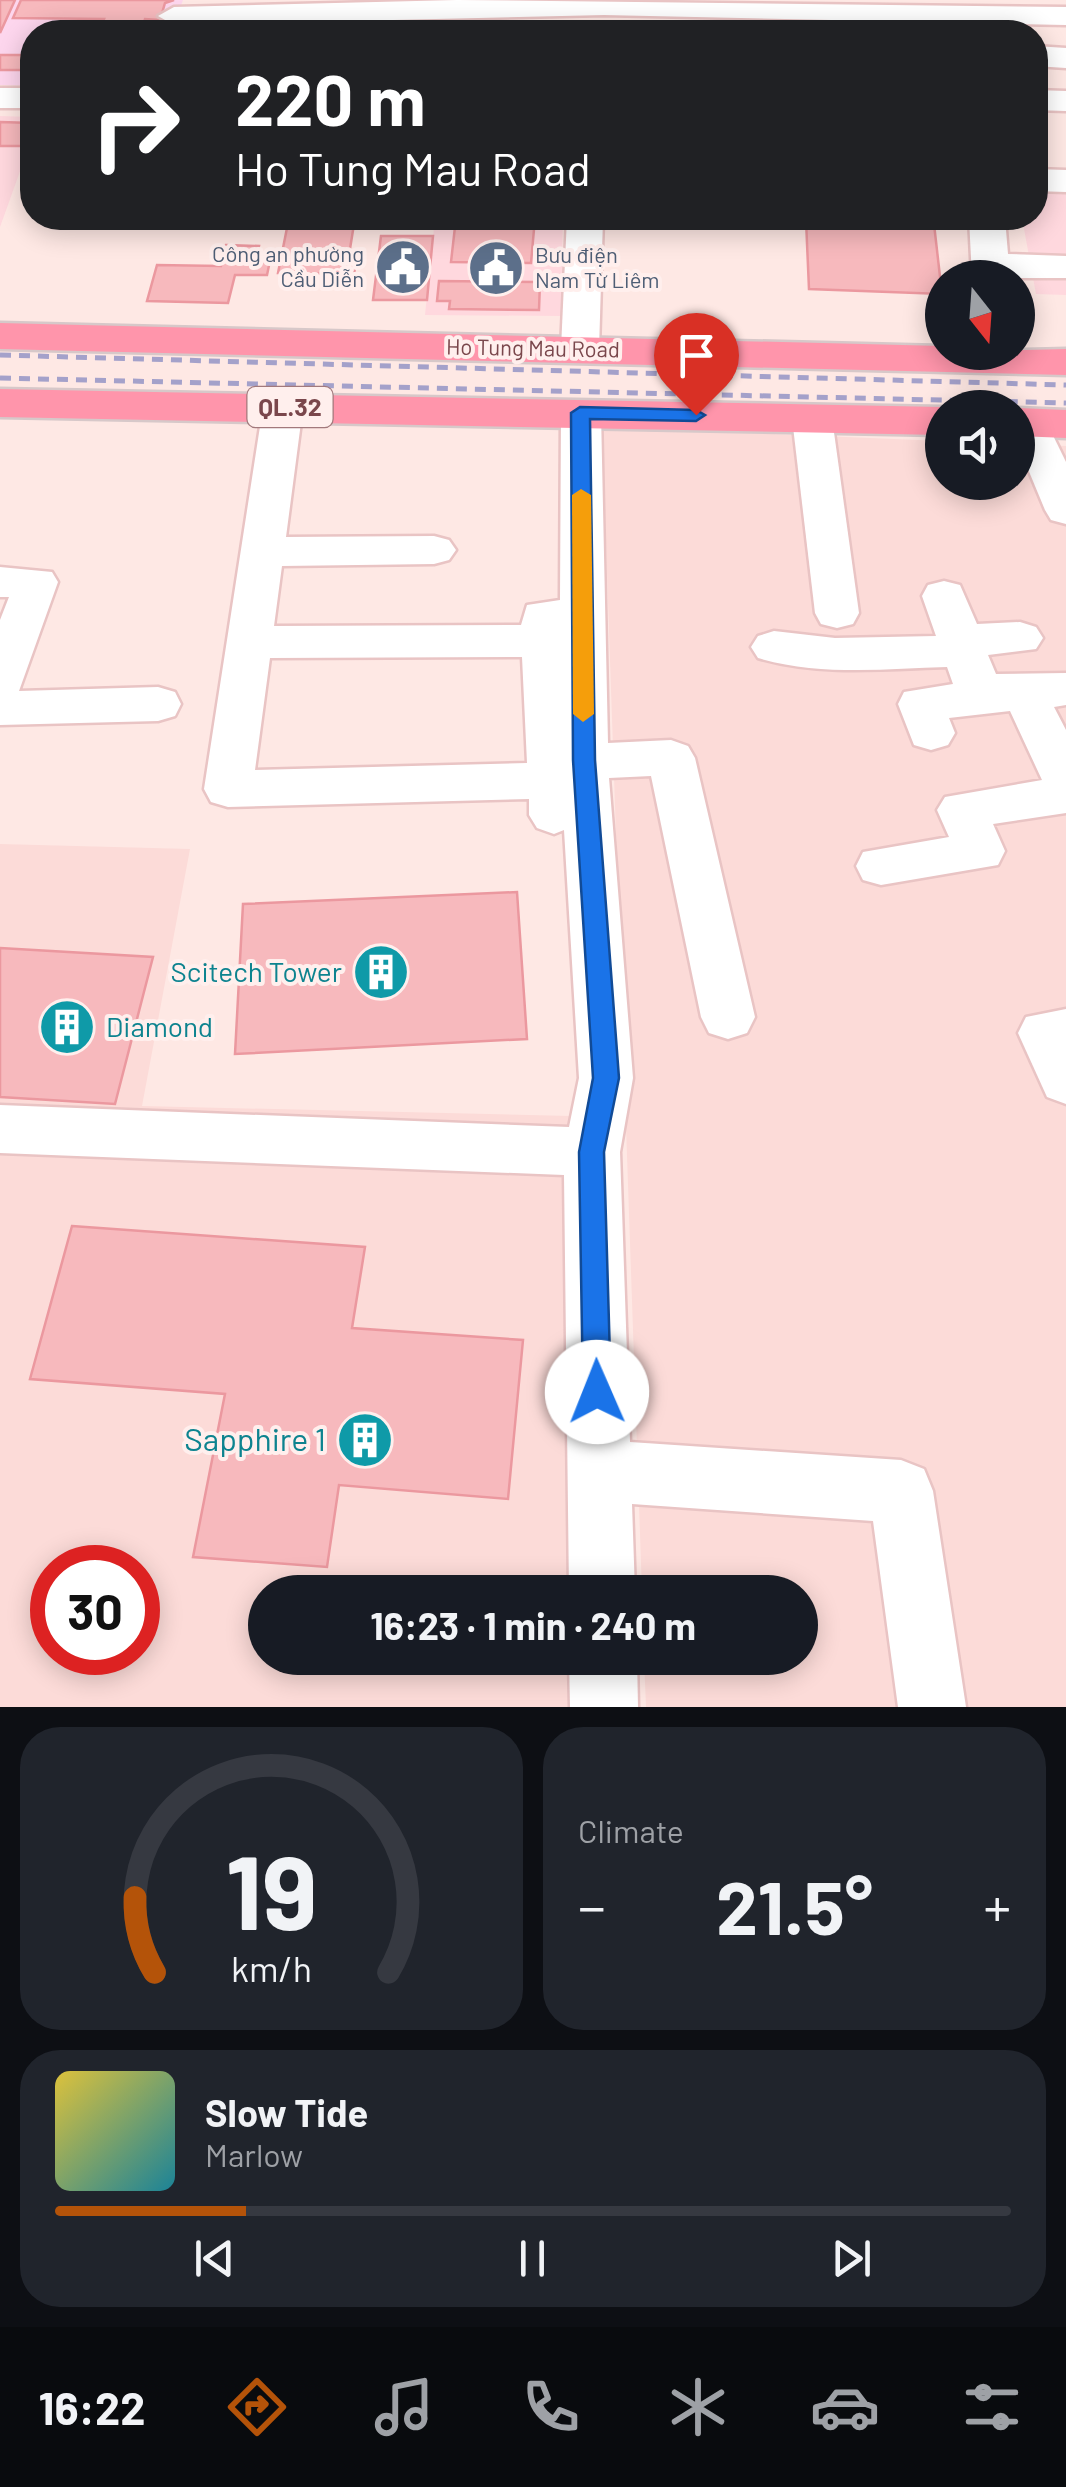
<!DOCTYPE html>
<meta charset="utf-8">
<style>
body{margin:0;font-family:Barlow,sans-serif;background:#20242c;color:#f1f3f6;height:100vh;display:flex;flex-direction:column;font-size:38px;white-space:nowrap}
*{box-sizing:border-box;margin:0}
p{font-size:32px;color:#9ea1a6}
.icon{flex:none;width:55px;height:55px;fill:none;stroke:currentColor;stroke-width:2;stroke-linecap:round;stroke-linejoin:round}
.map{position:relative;height:1707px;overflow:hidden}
.drawer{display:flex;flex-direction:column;gap:20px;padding:20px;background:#0d0f14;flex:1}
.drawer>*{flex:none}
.guide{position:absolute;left:20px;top:20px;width:1028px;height:210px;border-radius:40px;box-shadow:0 5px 25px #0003;background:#202124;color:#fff;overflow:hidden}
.needle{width:65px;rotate:163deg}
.fabs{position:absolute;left:925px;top:260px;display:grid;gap:20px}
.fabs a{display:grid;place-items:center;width:110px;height:110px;border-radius:50%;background:#171b24;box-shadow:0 5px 25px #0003;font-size:50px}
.speed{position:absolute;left:30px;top:1545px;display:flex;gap:20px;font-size:50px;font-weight:700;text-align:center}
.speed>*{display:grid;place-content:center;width:130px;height:130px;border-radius:50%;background:#171b24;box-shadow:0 5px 25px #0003;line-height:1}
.speed .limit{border:15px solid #d22;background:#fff;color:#111}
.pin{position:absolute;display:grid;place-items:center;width:85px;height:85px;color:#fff;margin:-102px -42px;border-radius:50% 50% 50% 0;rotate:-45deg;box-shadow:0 0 10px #0007}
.pin .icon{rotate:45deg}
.me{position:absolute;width:110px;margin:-55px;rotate:359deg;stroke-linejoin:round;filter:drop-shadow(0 0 8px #0008)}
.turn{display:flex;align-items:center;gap:35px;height:210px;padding:0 50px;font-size:45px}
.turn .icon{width:130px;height:130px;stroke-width:2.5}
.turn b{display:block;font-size:70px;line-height:85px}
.big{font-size:75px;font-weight:700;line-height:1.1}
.drawer .card{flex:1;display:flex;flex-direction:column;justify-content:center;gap:15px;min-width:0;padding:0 35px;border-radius:40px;background:#20242c}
.drawer .dial{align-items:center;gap:0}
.dial svg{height:260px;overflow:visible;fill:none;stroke:#363941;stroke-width:7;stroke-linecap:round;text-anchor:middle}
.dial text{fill:#f1f3f6;stroke:none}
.song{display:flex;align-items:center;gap:30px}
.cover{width:120px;height:120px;border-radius:15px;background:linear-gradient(135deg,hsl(50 70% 55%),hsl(190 70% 35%))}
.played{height:10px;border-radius:5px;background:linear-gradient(90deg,#b45309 20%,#363941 20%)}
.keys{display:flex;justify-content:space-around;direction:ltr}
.heat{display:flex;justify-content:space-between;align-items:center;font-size:55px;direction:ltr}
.drawer .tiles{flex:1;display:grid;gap:20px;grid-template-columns:1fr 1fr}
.card:last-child{grid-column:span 2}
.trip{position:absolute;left:248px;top:1575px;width:570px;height:100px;border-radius:50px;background:#171b24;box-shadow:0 5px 25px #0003;font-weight:700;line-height:100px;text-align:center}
.menu{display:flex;height:160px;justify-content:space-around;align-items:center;background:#090b0e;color:#9ea1a6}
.menu .icon{width:70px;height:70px}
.menu .active{color:#b45309}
.menu b{font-size:45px;color:#f1f3f6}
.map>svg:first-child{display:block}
.residential{fill:#fcdbd8;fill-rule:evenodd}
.commercial{fill:#ffd8de}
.medical{fill:#fdd6ed}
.building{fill:#f7b9bd;stroke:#eb989f;stroke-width:2.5}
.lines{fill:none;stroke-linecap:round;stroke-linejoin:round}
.minor-casing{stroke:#e9c4c4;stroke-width:5}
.highway-casing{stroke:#d7c8c9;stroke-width:5}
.minor{fill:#fff;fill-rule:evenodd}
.highway{fill:#ff95ab;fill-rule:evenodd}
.rail{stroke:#a4a1ca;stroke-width:5;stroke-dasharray:11 8;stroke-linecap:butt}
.route{fill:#1a73e8;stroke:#114b97;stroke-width:2.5}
.slow{fill:#f59e0b}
.labels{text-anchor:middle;stroke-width:8;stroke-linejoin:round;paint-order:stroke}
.far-service-label{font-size:22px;fill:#4e5e75;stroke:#ffefed;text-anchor:end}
.far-street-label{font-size:22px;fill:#7a474c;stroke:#ffefed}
.shield{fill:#ffefed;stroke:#a2797c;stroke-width:2.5}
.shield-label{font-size:25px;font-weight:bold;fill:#7a474c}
.culture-label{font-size:28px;fill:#0d838f;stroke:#ffefed;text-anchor:end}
.near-culture-label{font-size:32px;fill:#0d838f;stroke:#ffefed;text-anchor:end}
</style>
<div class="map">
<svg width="1066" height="1707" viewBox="0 0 1066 1707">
<rect width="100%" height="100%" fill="#fee8e4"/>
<g class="residential">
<polygon points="602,427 942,441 942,482 1018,482 1018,444 1066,446 1066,1707 646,1707 644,1658 800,1658 800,1592 642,1592"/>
<path d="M 0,844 L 190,849 L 142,1106 L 571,1116 L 569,1592 L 265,1592 L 265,1658 L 569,1658 L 568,1707 L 0,1707 ZM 52,1568 L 138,1568 L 138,1652 L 52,1652 Z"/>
</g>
<g class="commercial">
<polygon points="0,116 32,117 32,138 0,227"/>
<polygon points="1035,193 1066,194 1066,295 1036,294 1022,218 1035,218"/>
<polygon points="435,218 563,218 561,316 425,315"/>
</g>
<polygon class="medical" points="0,0 183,0 171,32 32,32 32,86 0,85"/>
<g class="building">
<polygon points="0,0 15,0 0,33"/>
<polygon points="21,0 174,0 165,3 160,20 145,19 143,25 165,26 163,32 113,32 115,26 101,26 104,19 13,18"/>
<polygon points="318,19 494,19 493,32 315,32"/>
<rect x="0" y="55" width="32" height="15"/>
<polygon points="0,122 32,123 24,146 0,146"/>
<polygon points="289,218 355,218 349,255 357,255 354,274 278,273"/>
<polygon points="456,218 535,218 531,263 451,262"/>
<polygon points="806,220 934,224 942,294 809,289"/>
<polygon points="381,236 433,236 427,300 373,300"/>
<polygon points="226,245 259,246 257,255 271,256 267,275 235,275 228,303 147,301 157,265 221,266"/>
<polygon points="439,281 540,282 539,310 449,309 450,301 437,301"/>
<polygon points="517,892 527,1039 235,1054 243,904"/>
<polygon points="0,948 153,957 115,1104 0,1097"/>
<polygon points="72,1226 365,1247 352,1328 523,1340 508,1499 339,1485 327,1567 193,1557 225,1394 30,1379"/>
</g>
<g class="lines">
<g class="minor-casing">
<g id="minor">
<polygon points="457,0 1066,7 1066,25 604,15 174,25 158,16 174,7"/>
<polygon points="1035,46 1066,48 1066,68 1035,66"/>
<rect x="0" y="88" width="32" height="20"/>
<polygon points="1035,90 1066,91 1066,111 1035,110"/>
<polygon points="1035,169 1066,170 1066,192 1035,191"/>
<polygon points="567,218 603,218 599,349 594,357 566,357 561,349"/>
<polygon points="969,218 1005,218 1008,254 1066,256 1066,278 972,278"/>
<path d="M 283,395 L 297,398 L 303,407 L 286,537 L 434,536 L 449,540 L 456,550 L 449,560 L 434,564 L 282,566 L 274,626 L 521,625 L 527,605 L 560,600 L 561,413 L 567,404 L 581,401 L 595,404 L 601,413 L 608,743 L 671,740 L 688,746 L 695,758 L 755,1017 L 747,1033 L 728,1039 L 709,1033 L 701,1017 L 651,776 L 609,778 L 633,1078 L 620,1152 L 630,1442 L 901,1460 L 924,1469 L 933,1491 L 966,1707 L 898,1707 L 873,1521 L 632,1504 L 635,1592 L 569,1592 L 564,1175 L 0,1153 L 0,1105 L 569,1127 L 579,1078 L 564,830 L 554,834 L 537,828 L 529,815 L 529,799 L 228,807 L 211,802 L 204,789 L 263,407 L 269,398 ZM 522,657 L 527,763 L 255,770 L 270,658 Z"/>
<polygon points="812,406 826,409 832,418 859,613 853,624 837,628 821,624 815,613 792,418 798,409"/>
<polygon points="1028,409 1042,413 1066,462 1066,524 1051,520 1045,510 1018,445 1018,412"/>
<polygon points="0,567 52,572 58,582 19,691 158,687 175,692 181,704 175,716 158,721 0,725 0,620 9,597 0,597"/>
<path d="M 944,581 L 960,585 L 977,624 L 1020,622 L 1036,627 L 1043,638 L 1036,649 L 988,655 L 996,674 L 1066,673 L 1066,705 L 1054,707 L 1066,730 L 1066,813 L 993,824 L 1005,851 L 998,865 L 881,885 L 863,880 L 856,866 L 863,852 L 949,837 L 937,810 L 945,797 L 1042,780 L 1010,711 L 949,718 L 955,733 L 948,745 L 931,750 L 914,745 L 898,704 L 904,692 L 953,684 L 947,667 C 885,669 819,676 758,658 L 751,647 L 758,636 L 774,631 L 835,638 L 936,636 L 922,596 L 928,585 Z"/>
<polygon points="1066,1009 1066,1104 1047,1097 1018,1033 1026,1017"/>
<polygon points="569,1658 637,1658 638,1707 570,1707"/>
</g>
</g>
<g class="highway-casing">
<g id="highway">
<polygon points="0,323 942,346 942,352 1066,349 1066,375 0,349"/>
<polygon points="0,389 942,407 942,435 0,417"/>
<polygon points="1018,408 1066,410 1066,438 1018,436"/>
</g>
</g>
<use href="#minor" class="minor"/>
<use href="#highway" class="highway"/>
<g class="rail">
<polyline points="0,355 1066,385"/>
<polyline points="0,378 1066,403"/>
</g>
</g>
<polygon class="route" points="580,407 696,410 705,415 696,421 590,419 595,760 619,1078 604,1152 611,1392 607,1401 597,1405 587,1401 583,1392 579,1152 593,1078 573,760 571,413"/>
<polygon class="slow" points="581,489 591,495 594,714 583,722 573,714 572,495"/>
<defs>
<g id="civic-disc" transform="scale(2.875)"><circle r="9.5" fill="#5c6f8a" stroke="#ffefed"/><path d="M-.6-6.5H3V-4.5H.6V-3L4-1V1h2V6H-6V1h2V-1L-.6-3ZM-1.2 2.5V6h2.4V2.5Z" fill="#fff"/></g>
<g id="building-disc" transform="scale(2.875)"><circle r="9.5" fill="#0f9aa8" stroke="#ffefed"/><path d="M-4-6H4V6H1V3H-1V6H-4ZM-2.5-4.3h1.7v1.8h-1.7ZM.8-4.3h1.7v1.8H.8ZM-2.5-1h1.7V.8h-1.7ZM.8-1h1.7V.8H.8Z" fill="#fff"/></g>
</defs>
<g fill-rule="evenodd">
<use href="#civic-disc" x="403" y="267"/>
<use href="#civic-disc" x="496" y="268"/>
<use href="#building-disc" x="381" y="972"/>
<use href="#building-disc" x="67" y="1027"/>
<use href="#building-disc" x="365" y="1440"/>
</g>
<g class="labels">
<g class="far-service-label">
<text x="364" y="262">Công an phường<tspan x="364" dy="25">Cầu Diễn</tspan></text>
<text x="535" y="263" text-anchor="start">Bưu điện<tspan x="535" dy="25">Nam Từ Liêm</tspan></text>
</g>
<g class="far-street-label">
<text transform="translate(533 348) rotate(1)" y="8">Ho Tung Mau Road</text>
</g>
<rect class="shield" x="247.5" y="387" width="85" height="40" rx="8"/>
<g class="shield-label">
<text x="290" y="416">QL.32</text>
</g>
<g class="culture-label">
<text x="342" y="982">Scitech Tower</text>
<text x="106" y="1037" text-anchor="start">Diamond</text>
</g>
<g class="near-culture-label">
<text x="326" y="1451">Sapphire 1</text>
</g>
</g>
</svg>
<div class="fabs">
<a><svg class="needle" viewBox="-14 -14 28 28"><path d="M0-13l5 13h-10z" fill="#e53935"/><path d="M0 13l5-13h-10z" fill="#9ea1a6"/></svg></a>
<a><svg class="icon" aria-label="sound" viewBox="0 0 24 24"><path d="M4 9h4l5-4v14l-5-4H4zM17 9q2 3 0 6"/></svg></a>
</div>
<div class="speed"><div class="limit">30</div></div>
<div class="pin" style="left:696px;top:415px;background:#d93025"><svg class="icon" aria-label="arrive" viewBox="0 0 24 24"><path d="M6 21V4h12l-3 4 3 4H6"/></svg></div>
<svg class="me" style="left:597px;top:1392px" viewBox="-20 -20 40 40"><circle r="19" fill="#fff"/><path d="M0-13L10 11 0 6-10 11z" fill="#1a73e8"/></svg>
<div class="trip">16:23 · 1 min · 240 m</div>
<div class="guide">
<div class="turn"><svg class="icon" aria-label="right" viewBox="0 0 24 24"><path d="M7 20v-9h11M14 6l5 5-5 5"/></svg><div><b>220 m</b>Ho Tung Mau Road</div></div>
</div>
</div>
<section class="drawer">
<div class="tiles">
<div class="card dial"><svg viewBox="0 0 100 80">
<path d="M14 69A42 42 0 1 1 86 69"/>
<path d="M14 69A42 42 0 0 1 8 46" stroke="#b45309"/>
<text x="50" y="56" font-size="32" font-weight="700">19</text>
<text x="50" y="72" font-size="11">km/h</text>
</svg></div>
<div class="card"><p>Climate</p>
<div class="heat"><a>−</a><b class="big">21.5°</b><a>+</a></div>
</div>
<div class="card">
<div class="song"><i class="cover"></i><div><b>Slow Tide</b><p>Marlow</p></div></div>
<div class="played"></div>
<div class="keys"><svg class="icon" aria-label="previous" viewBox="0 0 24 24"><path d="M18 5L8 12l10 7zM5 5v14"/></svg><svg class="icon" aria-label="pause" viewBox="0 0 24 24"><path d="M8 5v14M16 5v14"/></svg><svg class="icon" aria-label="next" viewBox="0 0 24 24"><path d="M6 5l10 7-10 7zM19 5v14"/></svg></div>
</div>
</div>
</section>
<nav class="menu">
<b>16:22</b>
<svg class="icon active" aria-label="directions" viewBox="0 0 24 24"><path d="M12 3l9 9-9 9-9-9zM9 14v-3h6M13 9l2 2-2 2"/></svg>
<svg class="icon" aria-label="music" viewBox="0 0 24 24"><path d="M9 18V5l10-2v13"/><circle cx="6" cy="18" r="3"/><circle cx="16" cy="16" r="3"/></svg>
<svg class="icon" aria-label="phone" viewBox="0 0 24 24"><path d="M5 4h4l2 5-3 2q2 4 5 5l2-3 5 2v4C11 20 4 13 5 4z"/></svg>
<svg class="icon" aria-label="climate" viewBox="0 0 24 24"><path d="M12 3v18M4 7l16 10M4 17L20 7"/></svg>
<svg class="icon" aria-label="car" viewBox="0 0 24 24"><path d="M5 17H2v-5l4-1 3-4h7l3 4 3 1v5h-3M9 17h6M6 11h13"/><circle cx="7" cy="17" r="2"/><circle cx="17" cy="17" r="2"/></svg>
<svg class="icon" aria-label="filters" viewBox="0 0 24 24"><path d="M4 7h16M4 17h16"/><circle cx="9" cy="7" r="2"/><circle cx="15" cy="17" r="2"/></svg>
</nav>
